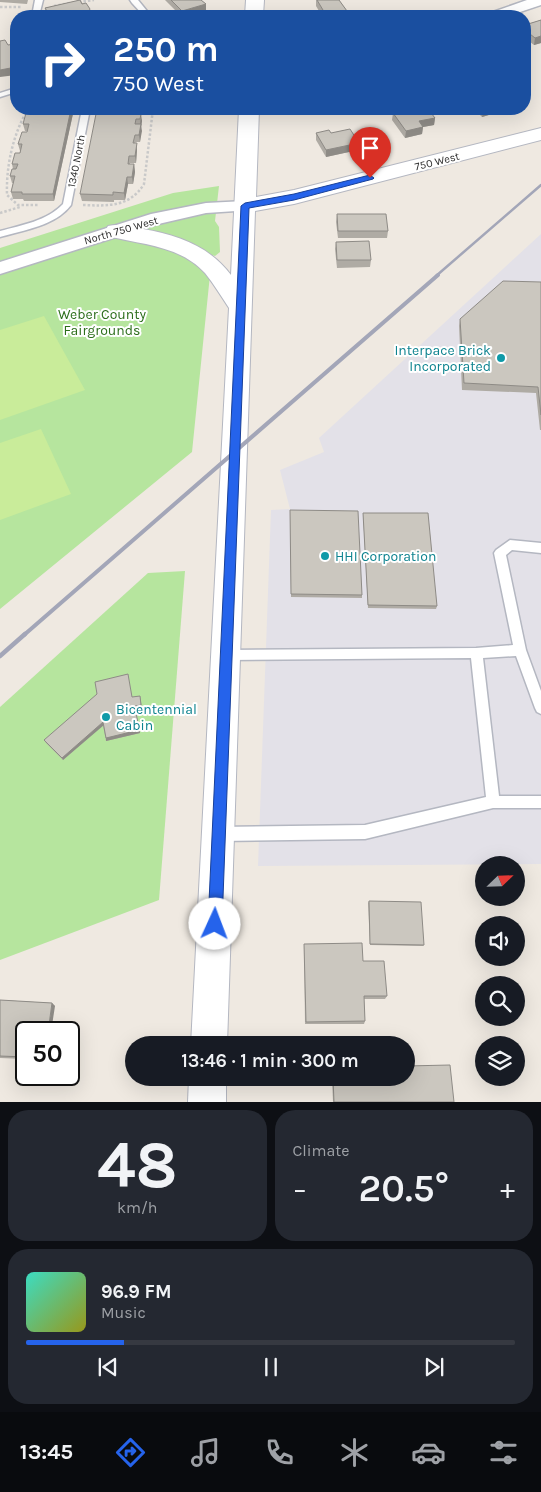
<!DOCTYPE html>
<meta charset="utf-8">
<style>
body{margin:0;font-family:Karla,sans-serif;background:#242831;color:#f1f3f6;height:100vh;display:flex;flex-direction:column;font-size:19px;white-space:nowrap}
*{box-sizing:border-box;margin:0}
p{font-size:16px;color:#9ea1a6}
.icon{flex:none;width:28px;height:28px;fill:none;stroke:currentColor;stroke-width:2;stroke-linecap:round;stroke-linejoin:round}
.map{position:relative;height:1102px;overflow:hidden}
.side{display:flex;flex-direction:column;gap:8px;padding:8px;background:#0d0f14;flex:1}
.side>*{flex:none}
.hud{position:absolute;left:10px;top:10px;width:521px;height:105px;border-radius:20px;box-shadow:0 5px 20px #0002;background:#1a4fa0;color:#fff;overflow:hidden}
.needle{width:32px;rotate:67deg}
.buttons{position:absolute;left:475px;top:856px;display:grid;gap:10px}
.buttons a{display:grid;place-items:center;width:50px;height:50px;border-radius:50%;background:#171b24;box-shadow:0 5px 20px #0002;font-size:25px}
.speed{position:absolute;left:15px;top:1021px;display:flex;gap:10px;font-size:25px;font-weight:700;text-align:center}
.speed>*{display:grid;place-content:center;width:65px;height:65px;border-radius:50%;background:#171b24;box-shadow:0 5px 20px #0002;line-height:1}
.speed .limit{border:2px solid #111;border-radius:8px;background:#fff;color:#111}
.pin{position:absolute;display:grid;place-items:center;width:42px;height:42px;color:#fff;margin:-51px -21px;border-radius:50% 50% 50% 0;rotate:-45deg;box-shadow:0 0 5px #0007}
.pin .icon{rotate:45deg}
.me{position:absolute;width:55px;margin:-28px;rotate:2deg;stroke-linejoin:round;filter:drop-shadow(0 0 4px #0008)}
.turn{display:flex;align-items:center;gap:18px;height:105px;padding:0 20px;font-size:22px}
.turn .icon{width:65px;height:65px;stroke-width:2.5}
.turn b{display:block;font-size:35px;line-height:42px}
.big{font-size:38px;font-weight:600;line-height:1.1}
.side .card{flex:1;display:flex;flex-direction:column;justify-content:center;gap:8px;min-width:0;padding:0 18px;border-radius:20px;background:#242831}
.side .dial{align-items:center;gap:0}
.dial b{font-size:65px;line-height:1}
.song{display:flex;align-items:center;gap:15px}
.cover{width:60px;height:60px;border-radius:8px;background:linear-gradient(135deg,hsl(170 70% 55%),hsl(60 70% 35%))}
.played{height:5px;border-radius:2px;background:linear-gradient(90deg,#2563eb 20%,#363941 20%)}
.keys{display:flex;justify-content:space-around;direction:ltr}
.heat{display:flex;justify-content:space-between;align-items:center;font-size:28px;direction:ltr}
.side .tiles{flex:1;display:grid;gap:8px;grid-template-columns:1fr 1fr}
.card:last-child{grid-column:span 2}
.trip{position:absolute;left:125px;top:1036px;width:290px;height:50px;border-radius:25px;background:#171b24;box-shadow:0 5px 20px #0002;font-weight:600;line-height:50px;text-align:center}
.menu{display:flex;height:80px;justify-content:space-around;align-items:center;background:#090b0e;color:#9ea1a6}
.menu .icon{width:35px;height:35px}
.menu .active{color:#2563eb}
.menu b{font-size:22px;color:#f1f3f6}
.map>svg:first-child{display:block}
.industrial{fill:#e3e1e8}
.green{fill:#b6e59e}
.pitch{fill:#c9ec9a}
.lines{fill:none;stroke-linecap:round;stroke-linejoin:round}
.lane-casing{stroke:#b4b7c1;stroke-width:3}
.street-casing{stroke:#b4b7c1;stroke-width:3}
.secondary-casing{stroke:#b4b7c1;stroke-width:2}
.path{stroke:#c9c9c9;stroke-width:2.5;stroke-dasharray:2.5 2;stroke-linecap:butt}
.lane{fill:#fff;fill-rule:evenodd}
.street{fill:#fff;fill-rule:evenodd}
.secondary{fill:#fff;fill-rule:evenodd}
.rail-far2{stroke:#a3a6b8;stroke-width:2.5}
.rail-far1{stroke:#a3a6b8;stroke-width:4}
.rail{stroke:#a3a6b8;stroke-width:4.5}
.wall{fill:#afaba4}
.shaded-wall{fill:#8e8b86}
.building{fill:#cbc7bf;stroke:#8e8b86}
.route{fill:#2563eb;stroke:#184099}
.culture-dot{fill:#0f9aa8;stroke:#fff;stroke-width:2}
.labels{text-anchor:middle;stroke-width:4;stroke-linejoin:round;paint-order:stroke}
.far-street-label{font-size:11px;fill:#2e2e2e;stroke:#fff}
.park-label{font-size:14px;fill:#2c6e1b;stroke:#fff}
.culture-label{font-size:14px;fill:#0d838f;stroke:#fff;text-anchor:start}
</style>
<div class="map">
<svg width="541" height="1102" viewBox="0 0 541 1102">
<rect width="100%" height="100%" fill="#efe9e1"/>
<polygon class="industrial" points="541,234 541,864 258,866 271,510 290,509 280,470 324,452 319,438"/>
<g class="green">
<polygon points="219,186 215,221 219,227 220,252 215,256 212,255 192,452 0,609 0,248 173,193"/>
<polygon points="185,571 159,900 0,960 0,707 148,573"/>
</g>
<g class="pitch">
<polygon points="44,316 85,390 0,420 0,330"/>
<polygon points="41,429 71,494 0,520 0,443"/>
</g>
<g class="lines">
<g class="lane-casing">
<g id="lane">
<polygon points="35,0 43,0 39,16 32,16"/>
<polygon points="130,0 138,0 151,16 144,16 132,3"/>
<polygon points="16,88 16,92 0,97 0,93"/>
<path d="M 82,109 L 90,109 L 71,205 C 55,226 24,230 0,237 L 0,231 C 22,225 47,221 63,204 Z"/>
<polygon points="510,540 541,543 541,553 512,550 506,555 526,650 541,691 541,714 537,712 535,708 516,656 483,658 499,796 541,796 541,808 493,808 365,839 219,841 214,839 212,834 214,829 219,827 365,825 486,797 471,658 227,660 223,659 221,655 223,651 227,650 476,648 513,645 494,553 496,550"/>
</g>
</g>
<g class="street-casing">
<g id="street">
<polygon points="527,0 541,0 541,5 508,16 488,16 490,13"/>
<polygon points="245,201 251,202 254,206 251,210 206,213 154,225 0,274 0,262 151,214 206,203"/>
</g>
</g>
<g class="secondary-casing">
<g id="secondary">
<polygon points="246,0 264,0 263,16 245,16"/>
<path d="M 239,109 L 259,109 L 256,197 L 294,190 L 541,128 L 541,140 L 294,204 L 255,211 L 227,1045 L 191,1045 L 229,308 C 221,296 214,284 205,273 C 179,245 142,245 108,236 L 105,231 L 108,226 C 120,223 132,227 143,229 C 178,235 209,246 231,275 Z"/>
<polygon points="189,1078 226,1078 226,1102 188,1102"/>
</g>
</g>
<g class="path">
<polyline points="79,2 94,0"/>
<polyline points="54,6 70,3"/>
<polyline points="0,7 22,7"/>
<path d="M 28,109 C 13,134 6,166 7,195 L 18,205 L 39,205"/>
<path d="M 83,205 C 108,206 130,207 144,184 L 153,109"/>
<polyline points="0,213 20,207"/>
</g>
<use href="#lane" class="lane"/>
<use href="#street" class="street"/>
<use href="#secondary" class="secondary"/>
<polyline class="rail-far2" points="436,276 541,185"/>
<polyline class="rail-far1" points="24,635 438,275"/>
<polyline class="rail" points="0,656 25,634"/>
</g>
<g class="wall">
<polygon points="0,0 28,0 27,4 0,2"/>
<polygon points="51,0 85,0 80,0 91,14 93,16 47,16 45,8 80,0"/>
<polygon points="165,0 201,0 206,4 206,11 188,16 181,16"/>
<polygon points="316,0 339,0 347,11 346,16 322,16 316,6"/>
<polygon points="541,20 541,43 534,45 525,38 525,25"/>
<polygon points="32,109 74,109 54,201 24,201 23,199 13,199 11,192 13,183 12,183 10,176 13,169 12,164 20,153 20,151 18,144 27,132 27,131 25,131 23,124 31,113"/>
<polygon points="140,109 139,114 142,121 140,142 136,142 135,143 137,143 137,150 136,163 130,163 130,164 134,164 135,172 133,184 128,184 125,200 114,200 114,202 82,201 80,194"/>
<polygon points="474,109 509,109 482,117"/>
<polygon points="393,113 435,118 434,125 423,127 422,134 405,138 392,120"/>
<polygon points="316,133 331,133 359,143 358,150 326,157 316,140"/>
<polygon points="337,214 388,231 387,238 338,238 336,222"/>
<polygon points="336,242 371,260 370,267 337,268 335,249"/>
<polygon points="541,282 541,430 540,430 536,393 462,390 459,326 460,319"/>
<polygon points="290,510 362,595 362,598 291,597"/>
<polygon points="363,513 437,606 436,609 368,608"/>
<polygon points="133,697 142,708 135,709 140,733 106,741 103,725 63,760 46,743 44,740"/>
<polygon points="369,901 424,945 423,946 370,945 368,903"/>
<polygon points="304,944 363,961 387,996 385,999 364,999 365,1021 364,1024 305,1024"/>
<polygon points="0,1000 52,1003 55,1006 26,1032 26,1059 0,1058"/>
<polygon points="332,1078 406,1078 454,1102 333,1102"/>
</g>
<g class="shaded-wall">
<polygon points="206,4 206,11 188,16 182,16 182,11"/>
<polygon points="541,36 541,43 534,45 535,38"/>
<polygon points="15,65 16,65 16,75 0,77 0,70"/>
<polygon points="71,109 74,109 54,201 53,194"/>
<polygon points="486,109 509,109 482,117 484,110"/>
<polygon points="141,114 142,121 141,126 142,131 140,142 139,135"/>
<polygon points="435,118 434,125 423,127 422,134 405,138 406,131 419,121"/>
<polygon points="137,143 137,150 136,163 135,156"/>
<polygon points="359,143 358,150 326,157 326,150"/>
<polygon points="134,164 135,172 133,184 132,177"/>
<polygon points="127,177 128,184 125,200 124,193"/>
<polygon points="140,696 142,708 135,709 140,733 106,741 106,738 135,706"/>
<polygon points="103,722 104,725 63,760 62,758"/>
<polygon points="52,1003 55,1006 51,1032 48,1032"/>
</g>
<g class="building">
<polygon points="80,0 82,4 86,3 90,9 89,11 87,12 89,14 92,14 93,16 50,16 45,8"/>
<polygon points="171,0 201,0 206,4 182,11"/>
<polygon points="317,0 339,0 347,11 344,12 347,16 330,16 329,14 326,15"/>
<polygon points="541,20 541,36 535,38 525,30 525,25"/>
<polygon points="5,40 8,45 14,44 16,49 14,49 16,55 13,55 16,61 16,65 15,65 16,67 0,70 0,41"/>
<polygon points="32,109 71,109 53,194 22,194 22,192 11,192 15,176 10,176 12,169 16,169 18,164 12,164 15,153 20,153 22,144 18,144 22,132 27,132 29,124 23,124 26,113 31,113"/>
<polygon points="97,109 138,109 137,114 141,114 140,119 136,119 135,124 141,124 139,135 135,135 133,143 137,143 135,156 129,156 128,164 134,164 132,177 127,177 124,193 113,192 113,195 80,194"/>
<polygon points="411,109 428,109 435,118 419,121 423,127 406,131 393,113"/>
<polygon points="350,129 359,143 326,150 316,133 329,130 331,133"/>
<polygon points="337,214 386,214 388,231 338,231"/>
<polygon points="369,241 371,260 337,260 336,242"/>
<polygon points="503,281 541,282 541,415 538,387 464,383 460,319"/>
<polygon points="290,510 358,511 362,595 291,594"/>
<polygon points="363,513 428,513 437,606 368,605"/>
<polygon points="128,674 132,697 140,696 141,705 135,706 139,730 106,738 103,722 62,758 44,740 97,694 95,682"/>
<polygon points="369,901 421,902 424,945 370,944"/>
<polygon points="362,943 363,961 384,961 387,996 364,996 365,1021 306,1022 304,944"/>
<polygon points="0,1000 52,1003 48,1032 26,1032 26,1057 0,1056"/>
<polygon points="450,1065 454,1102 334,1102 333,1078 406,1078 406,1066"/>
</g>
<polygon class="route" points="370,175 374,178 373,179 294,200 249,208 222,924 220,929 215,931 210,929 208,924 241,206 245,203 294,194"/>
<g class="culture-dot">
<circle cx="501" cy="358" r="5"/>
<circle cx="325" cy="556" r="5"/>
<circle cx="106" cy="717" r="5"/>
</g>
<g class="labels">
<g class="far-street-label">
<text transform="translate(76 161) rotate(-79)" y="4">1340 North</text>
<text transform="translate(437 161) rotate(-14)" y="4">750 West</text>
<text transform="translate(121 230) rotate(-16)" y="4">North 750 West</text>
</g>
<g class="park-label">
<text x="102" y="319">Weber County<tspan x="102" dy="16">Fairgrounds</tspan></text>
</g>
<g class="culture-label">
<text x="491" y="355" text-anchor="end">Interpace Brick<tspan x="491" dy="16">Incorporated</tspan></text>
<text x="335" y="561">HHI Corporation</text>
<text x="116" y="714">Bicentennial<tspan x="116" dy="16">Cabin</tspan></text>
</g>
</g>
</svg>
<div class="buttons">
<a><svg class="needle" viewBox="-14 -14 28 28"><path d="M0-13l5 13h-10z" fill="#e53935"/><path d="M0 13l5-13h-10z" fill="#9ea1a6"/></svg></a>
<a><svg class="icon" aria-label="sound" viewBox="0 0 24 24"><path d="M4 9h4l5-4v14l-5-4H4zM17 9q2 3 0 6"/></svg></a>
<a><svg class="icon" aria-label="search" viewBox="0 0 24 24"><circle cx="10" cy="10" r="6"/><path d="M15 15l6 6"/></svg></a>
<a><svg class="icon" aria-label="layers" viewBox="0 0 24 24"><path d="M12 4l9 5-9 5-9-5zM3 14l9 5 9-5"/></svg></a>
</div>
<div class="speed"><div class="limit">50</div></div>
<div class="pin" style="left:370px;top:178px;background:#d93025"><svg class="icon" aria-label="arrive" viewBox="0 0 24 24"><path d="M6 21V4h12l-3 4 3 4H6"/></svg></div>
<svg class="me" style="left:215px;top:924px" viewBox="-20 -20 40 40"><circle r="19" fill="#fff"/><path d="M0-13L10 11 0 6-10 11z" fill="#2563eb"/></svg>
<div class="trip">13:46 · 1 min · 300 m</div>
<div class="hud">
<div class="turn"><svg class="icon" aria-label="right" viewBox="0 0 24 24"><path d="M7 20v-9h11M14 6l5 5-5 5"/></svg><div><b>250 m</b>750 West</div></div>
</div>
</div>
<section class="side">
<div class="tiles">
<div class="card dial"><b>48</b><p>km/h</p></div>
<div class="card"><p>Climate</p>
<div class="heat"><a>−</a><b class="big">20.5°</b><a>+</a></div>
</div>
<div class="card">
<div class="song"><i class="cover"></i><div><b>96.9 FM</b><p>Music</p></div></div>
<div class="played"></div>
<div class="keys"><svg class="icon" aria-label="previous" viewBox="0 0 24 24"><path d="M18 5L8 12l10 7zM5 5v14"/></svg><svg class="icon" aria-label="pause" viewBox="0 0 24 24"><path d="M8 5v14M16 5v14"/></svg><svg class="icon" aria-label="next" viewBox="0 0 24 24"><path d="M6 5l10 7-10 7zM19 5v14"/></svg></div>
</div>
</div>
</section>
<nav class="menu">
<b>13:45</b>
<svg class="icon active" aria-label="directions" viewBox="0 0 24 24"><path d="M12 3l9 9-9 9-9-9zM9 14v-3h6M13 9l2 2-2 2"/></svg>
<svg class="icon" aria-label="music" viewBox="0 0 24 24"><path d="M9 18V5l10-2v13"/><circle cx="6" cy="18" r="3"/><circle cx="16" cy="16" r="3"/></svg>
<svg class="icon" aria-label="phone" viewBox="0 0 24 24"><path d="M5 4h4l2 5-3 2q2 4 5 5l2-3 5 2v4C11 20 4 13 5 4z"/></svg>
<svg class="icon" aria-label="climate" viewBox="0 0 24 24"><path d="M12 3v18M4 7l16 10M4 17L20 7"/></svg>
<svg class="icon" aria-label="car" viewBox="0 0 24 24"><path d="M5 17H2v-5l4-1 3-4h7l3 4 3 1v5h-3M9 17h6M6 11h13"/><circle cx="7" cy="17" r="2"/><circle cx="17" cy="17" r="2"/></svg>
<svg class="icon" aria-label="filters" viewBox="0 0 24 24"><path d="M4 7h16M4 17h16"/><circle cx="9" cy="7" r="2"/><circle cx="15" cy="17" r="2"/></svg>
</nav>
